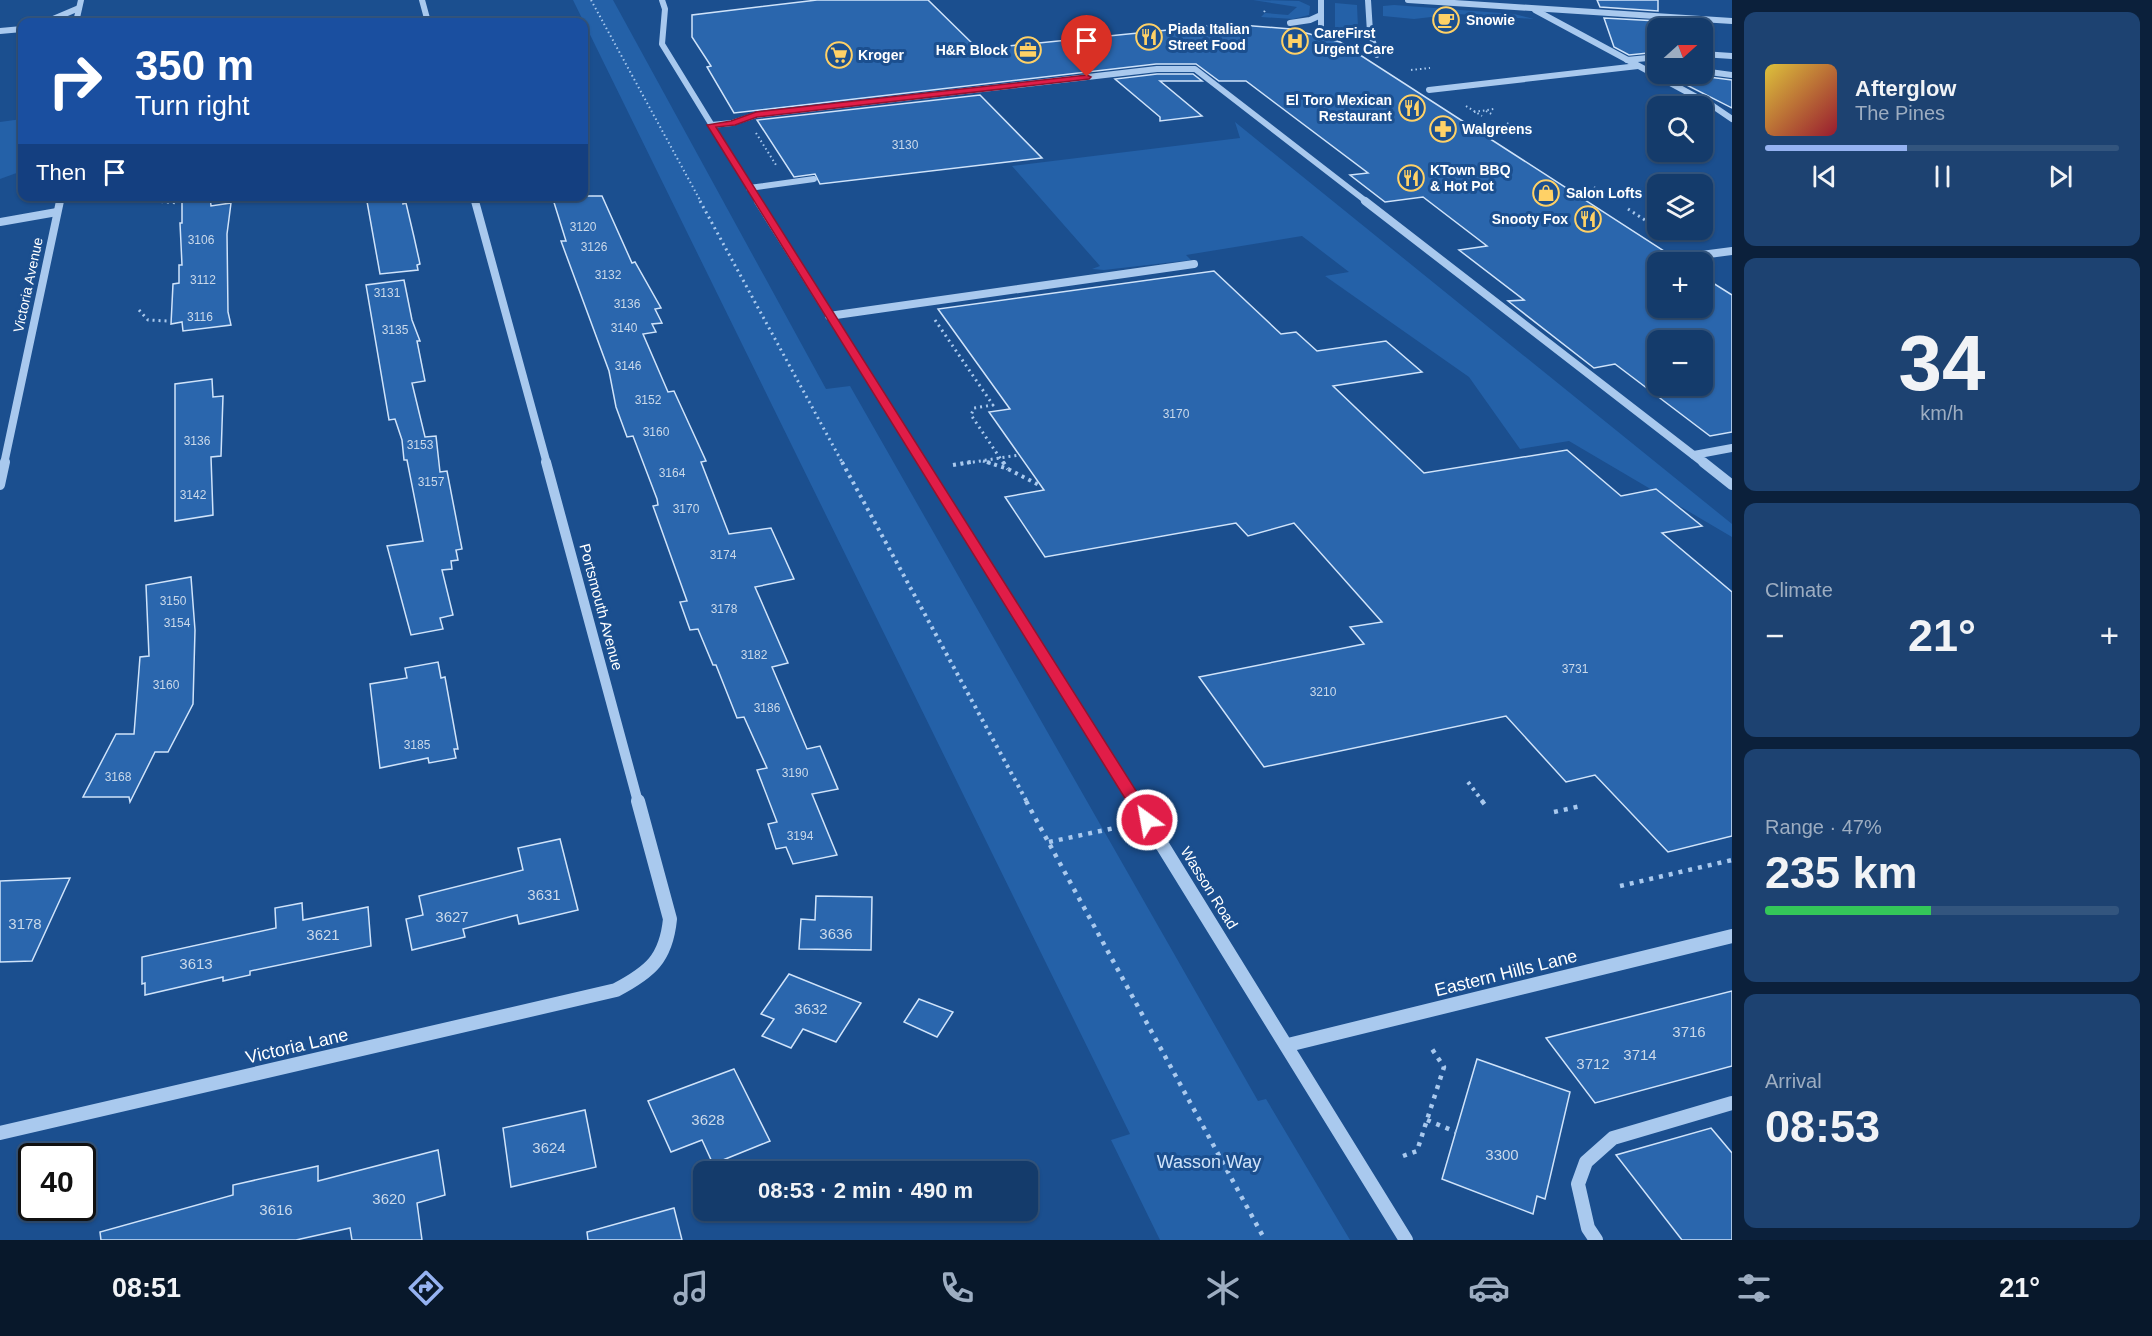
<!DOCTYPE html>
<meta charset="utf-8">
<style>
body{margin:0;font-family:Helvetica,sans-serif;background:#1d4271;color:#f1f3f6;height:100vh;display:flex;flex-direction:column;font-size:22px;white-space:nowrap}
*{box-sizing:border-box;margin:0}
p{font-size:20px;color:#9dadc1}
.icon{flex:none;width:33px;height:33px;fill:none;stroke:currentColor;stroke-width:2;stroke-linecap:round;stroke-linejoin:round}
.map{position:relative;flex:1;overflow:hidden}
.drawer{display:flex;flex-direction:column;gap:12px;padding:12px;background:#0b203b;width:420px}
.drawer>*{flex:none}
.banner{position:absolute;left:18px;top:18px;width:570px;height:183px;border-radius:12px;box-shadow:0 2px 4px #0004,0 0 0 2px #33557e;background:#1a4fa0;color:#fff;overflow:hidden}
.needle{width:39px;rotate:69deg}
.controls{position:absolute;left:1647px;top:18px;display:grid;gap:12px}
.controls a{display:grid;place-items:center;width:66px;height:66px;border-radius:12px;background:#143b6b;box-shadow:0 2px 4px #0004,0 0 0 2px #33557e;font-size:30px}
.speed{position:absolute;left:18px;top:1143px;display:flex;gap:12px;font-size:30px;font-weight:700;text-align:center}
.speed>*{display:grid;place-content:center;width:78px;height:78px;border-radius:50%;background:#143b6b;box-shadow:0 2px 4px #0004,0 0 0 2px #33557e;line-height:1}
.speed .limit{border:3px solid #111;border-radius:9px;background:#fff;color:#111}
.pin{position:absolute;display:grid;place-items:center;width:51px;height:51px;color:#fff;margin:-62px -26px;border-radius:50% 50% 50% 0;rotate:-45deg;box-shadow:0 0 6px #0007}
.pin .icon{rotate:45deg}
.me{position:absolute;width:66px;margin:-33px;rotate:328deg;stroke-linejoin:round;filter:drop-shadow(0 0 4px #0008)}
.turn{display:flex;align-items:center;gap:21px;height:126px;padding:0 18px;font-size:27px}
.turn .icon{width:78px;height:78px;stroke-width:2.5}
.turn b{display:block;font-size:42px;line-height:51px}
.then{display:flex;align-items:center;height:57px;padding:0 18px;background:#0003;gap:12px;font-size:22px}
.big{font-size:45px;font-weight:700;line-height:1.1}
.drawer .tile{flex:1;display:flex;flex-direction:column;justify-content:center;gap:9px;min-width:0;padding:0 21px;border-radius:12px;background:#1d4271}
.drawer .dial{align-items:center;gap:0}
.dial b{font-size:78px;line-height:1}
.song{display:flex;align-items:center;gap:18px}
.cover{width:72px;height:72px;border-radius:9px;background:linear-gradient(135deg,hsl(50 70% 55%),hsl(350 70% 35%))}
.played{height:6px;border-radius:3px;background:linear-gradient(90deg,#95b2f1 40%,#33557e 40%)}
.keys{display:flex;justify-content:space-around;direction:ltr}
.heat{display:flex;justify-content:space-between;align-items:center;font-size:33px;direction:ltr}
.charge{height:9px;border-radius:4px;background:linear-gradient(90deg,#34c759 47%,#33557e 0)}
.trip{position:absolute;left:693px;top:1161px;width:345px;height:60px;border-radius:12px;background:#143b6b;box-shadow:0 2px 4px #0004,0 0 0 2px #33557e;font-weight:700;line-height:60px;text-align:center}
.tab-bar{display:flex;height:96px;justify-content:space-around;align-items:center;background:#08182b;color:#9dadc1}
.tab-bar .icon{width:42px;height:42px}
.tab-bar .on{color:#95b2f1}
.tab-bar b{font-size:27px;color:#f1f3f6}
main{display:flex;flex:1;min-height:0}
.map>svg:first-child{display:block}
.green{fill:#2461a8}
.building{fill:#2a66ad;stroke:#cfe3fa;stroke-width:1.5;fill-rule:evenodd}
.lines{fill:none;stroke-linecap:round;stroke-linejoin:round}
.path-far3{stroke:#a9c9ee;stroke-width:2;stroke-dasharray:1.5 3;stroke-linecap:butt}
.path-far2{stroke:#a9c9ee;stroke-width:3;stroke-dasharray:2 4;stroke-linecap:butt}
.path-far1{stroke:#a9c9ee;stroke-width:4;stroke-dasharray:3 4.5;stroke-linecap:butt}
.path{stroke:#a9c9ee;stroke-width:4.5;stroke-dasharray:4 6;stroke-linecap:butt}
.minor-far3{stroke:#a9c9ee;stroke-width:6}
.minor-far2{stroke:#a9c9ee;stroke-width:8}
.minor-far1{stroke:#a9c9ee;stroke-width:10}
.minor{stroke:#a9c9ee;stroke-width:14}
.route{fill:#e11d48;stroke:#92132f;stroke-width:1.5}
.labels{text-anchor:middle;stroke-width:6;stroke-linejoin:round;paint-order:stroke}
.number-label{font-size:12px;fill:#cad9ea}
.far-poi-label{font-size:14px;font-weight:bold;fill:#fff;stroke:#1b4f8f;text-anchor:start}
.far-street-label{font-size:14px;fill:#fff;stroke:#1b4f8f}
.street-label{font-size:15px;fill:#fff;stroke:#1b4f8f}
.near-number-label{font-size:15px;fill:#cad9ea}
.near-street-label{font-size:18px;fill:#fff;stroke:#1b4f8f}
.near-park-label{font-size:18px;fill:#cfe3fa;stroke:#1b4f8f}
</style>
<main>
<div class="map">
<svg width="1732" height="1240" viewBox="0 0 1732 1240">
<rect width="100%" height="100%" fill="#1b4f8f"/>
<g class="green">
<polygon points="573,0 613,0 826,389 850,386 1258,1101 1266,1099 1350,1240 1160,1240 1111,1140 1130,1134"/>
<polygon points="1253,0 1299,1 1310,6 1309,15 1293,19 1261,17 1265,13 1288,15 1297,7"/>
<polygon points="1335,3 1357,5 1358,28 1346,30 1335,27"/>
<polygon points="1394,5 1514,14 1534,19 1457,14 1414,19 1383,16 1383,6"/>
<polygon points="22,119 22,171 0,179 0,122"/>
<polygon points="1235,122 1732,524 1732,537 1569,441 1520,449 1469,377 1325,276 1349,272 1302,236 1186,255 1191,260 1104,270 1092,269 1100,266 1012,166 1240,138"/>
</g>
<g class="building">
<path d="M 817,0 L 928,0 L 978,49 L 1228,24 L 1291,29 L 1340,42 L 1681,262 L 1658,262 L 1658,308 L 1702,308 L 1702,276 L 1732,295 L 1732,432 L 1710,436 L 1615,364 L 1594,368 L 1508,301 L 1524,300 L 1459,250 L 1487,246 L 1423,197 L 1385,202 L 1350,175 L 1368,173 L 1246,81 L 1219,81 L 1196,64 L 1156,64 L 734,113 L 707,67 L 711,66 L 692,37 L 692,15 ZM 1658,340 L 1702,340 L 1702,386 L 1658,386 Z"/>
<polygon points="1597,0 1658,0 1658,11 1600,7"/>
<polygon points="1604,18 1658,21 1658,52 1629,55 1614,47"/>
<polygon points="1157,74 1193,74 1202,81 1160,81 1202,116 1160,121 1160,117 1115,79"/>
<polygon points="1665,74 1697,74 1701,76 1732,80 1732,108"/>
<polygon points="980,95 1042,158 820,184 815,174 794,177 757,120"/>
<polygon points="182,196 210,196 211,206 231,203 227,234 228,312 231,325 183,331 182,322 171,324 173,284 179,283 179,265 182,265 180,223 182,223"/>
<polygon points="366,196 402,196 403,204 406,203 414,237 420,264 417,265 418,270 380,274"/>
<polygon points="552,196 602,196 632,263 635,262 661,308 655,309 662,323 652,324 656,332 643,334 668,392 674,391 706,461 701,462 729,534 771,528 794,579 755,587 788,663 772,667 807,749 820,746 838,789 812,794 837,855 793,864 786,847 776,849 768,824 777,822 757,770 767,768 744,717 737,718 716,665 713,665 698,629 690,630 680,602 687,601 653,506 658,505 657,499 633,436 627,437 616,407 609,371 561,241 566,241"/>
<polygon points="1214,271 1281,334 1296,332 1317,351 1386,341 1422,372 1333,386 1424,473 1567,450 1621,496 1656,489 1702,526 1662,533 1732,592 1732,836 1668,852 1595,775 1566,782 1506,716 1264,767 1199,677 1364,644 1350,627 1382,622 1294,523 1248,536 1236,523 1045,557 1005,497 1044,490 989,412 1010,409 938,309"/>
<polygon points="404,280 412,320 420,341 417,341 425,381 412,383 425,437 436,436 440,472 447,471 462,549 456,550 458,560 451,561 452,569 442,570 453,615 440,618 443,629 411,635 387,546 423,541 407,460 404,460 402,440 395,419 389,420 366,285"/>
<polygon points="212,379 213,397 223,396 221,456 211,457 213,515 175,521 175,384"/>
<polygon points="191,577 195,630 193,704 168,752 155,752 130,802 129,797 83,797 116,734 134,734 140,657 149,656 146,585"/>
<polygon points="438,662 441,678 445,677 458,749 454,749 456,758 429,763 428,758 380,768 370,684 407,678 405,668"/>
<polygon points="560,839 578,910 519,924 517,915 463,929 465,937 412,950 406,919 423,915 419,896 523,870 518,848"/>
<polygon points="70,878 32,961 0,962 0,881"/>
<polygon points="816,896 872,897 871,950 799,949 801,919 815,920"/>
<polygon points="302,903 303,920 368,907 371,946 250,971 250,975 223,981 223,977 145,995 145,983 142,984 142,957 276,928 275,908"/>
<polygon points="789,974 861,1003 836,1042 803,1029 791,1048 762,1036 774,1019 761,1014"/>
<polygon points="1732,991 1732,1066 1595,1103 1546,1038"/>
<polygon points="919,999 953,1012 937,1037 904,1022"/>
<polygon points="1477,1059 1570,1092 1545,1199 1537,1196 1533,1214 1442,1179"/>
<polygon points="734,1069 770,1141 713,1164 702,1140 671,1152 648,1101"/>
<polygon points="585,1110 596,1167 511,1187 503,1128"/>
<polygon points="1711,1128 1732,1153 1732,1240 1682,1240 1616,1155"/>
<polygon points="438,1150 445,1195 417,1203 422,1240 352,1240 350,1228 296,1240 101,1240 100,1232 233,1195 233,1185 318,1166 318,1181"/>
<polygon points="674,1208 682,1240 588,1240 587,1232"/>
</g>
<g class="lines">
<g class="path-far3">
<polyline points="591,0 701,202"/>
<polyline points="1264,12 1266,9"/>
<polyline points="1411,70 1430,68"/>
<polyline points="1466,106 1482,116"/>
<polyline points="1486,111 1493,115"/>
<polyline points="1474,112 1494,109"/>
<polyline points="1507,123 1524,134"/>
<polyline points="1496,125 1515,137"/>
<polyline points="756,133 776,165"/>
<polyline points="1594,187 1614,200"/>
<polyline points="140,197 144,200 172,202"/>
</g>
<g class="path-far2">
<polyline points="155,201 178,203"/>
<polyline points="700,201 843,464"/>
<polyline points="1628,209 1651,224"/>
<polyline points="1666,234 1676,240"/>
<polyline points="139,310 148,320 167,321"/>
<polyline points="935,320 993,405 974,408 971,415 1004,464"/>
<polyline points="983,461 992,464"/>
<polyline points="961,464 1019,455"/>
</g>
<g class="path-far1">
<polyline points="842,462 1027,802"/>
<polyline points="987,462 1008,469 1041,486"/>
<polyline points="1003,462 1008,469"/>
<polyline points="953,465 971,462"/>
<polyline points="1468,782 1483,802"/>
</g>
<g class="path">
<polyline points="1026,801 1265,1240"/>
<polyline points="1482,801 1485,805"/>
<polyline points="1554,812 1581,806"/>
<polyline points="1049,842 1124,826"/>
<polyline points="1620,886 1732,860"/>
<polyline points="1427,1120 1456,1132"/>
<polyline points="1403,1156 1417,1151 1444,1067 1432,1049"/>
</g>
<g class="minor-far3">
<polyline points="422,0 428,22"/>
<polyline points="662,0 665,9 662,44 759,202"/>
<polyline points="1321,0 1321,29"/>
<polyline points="1368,0 1370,32 1377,55"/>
<polyline points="1408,0 1732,21"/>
<polyline points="1535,10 1713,106 1732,119"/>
<polyline points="46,22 79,8"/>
<polyline points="76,22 81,0"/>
<polyline points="1290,23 1310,20 1321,15"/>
<polyline points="0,31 22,29"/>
<polyline points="1702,54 1732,56"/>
<polyline points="1627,60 1658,57"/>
<polyline points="1702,71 1732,75"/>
<polyline points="1429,90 1638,66"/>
<polyline points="711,125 732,123 756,115 1157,69 1195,69 1367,202"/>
<polyline points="749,188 814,179"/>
<polyline points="474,196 476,202"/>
<polyline points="60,202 61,196"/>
</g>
<g class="minor-far2">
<polyline points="475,201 547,464"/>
<polyline points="758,201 923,464"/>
<polyline points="1365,201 1705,464"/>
<polyline points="0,222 57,212"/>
<polyline points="1686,257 1732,251"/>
<polyline points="829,316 1194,264"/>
<polyline points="1694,455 1732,448"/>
<polyline points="4,464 60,201"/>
</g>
<g class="minor-far1">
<polyline points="546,462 638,802"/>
<polyline points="922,462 1136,802"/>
<polyline points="1703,462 1732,485"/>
<polyline points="0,485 5,462"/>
</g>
<g class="minor">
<polyline points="1135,801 1406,1240"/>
<polyline points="1288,1045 1732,936"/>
<path d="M 0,1133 L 616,990 C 650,972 666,959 670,919 L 638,801"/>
<polyline points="1596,1240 1588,1228 1578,1184 1586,1162 1613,1138 1732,1103"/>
</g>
</g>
<polygon class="route" points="1087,75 1091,77 1089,79 757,117 735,125 716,127 1152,816 1154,820 1152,824 1141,824 707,125 731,121 756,112"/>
<defs>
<g id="cafe-ring" transform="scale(1.35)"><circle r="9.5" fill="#1b4f8f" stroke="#ffd166" stroke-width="1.5"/><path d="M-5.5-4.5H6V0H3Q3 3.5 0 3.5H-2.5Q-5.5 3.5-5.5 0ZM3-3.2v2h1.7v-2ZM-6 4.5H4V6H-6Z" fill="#ffd166"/></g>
<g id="restaurant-ring" transform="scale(1.35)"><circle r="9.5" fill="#1b4f8f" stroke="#ffd166" stroke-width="1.5"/><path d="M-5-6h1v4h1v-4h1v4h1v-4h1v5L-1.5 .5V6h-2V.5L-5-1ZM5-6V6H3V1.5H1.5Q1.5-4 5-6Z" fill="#ffd166"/></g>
<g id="hospital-ring" transform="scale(1.35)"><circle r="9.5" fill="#1b4f8f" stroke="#ffd166" stroke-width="1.5"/><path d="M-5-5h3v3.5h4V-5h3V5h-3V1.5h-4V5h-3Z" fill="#ffd166"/></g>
<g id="office-ring" transform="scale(1.35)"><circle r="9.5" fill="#1b4f8f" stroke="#ffd166" stroke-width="1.5"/><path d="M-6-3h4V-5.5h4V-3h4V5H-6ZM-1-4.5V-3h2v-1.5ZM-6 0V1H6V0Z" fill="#ffd166"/></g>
<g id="supermarket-ring" transform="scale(1.35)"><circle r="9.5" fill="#1b4f8f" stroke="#ffd166" stroke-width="1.5"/><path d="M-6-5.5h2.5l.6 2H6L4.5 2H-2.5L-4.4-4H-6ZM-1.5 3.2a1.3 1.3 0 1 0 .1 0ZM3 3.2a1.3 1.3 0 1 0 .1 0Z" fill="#ffd166"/></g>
<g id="pharmacy-ring" transform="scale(1.35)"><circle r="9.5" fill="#1b4f8f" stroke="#ffd166" stroke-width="1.5"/><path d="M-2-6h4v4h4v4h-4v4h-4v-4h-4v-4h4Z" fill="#ffd166"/></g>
<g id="shop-ring" transform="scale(1.35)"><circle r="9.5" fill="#1b4f8f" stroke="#ffd166" stroke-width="1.5"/><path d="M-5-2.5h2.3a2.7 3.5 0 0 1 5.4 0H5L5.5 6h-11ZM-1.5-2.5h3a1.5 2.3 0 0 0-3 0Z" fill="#ffd166"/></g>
</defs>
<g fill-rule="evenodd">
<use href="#cafe-ring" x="1446" y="20"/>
<use href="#restaurant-ring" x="1149" y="37"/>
<use href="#hospital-ring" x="1295" y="41"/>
<use href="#office-ring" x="1028" y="50"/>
<use href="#supermarket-ring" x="839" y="55"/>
<use href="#restaurant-ring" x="1412" y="108"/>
<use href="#pharmacy-ring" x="1443" y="129"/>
<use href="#restaurant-ring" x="1411" y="178"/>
<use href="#shop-ring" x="1546" y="193"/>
<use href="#restaurant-ring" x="1588" y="219"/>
</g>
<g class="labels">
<g class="number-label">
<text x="905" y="149">3130</text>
<text x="583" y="231">3120</text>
<text x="201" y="244">3106</text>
<text x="594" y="251">3126</text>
<text x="608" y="279">3132</text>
<text x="203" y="284">3112</text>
<text x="387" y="297">3131</text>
<text x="627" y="308">3136</text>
<text x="200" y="321">3116</text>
<text x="624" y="332">3140</text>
<text x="395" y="334">3135</text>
<text x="628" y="370">3146</text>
<text x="648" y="404">3152</text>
<text x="1176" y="418">3170</text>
<text x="656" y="436">3160</text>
<text x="197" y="445">3136</text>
<text x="420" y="449">3153</text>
<text x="672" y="477">3164</text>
<text x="431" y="486">3157</text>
<text x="193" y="499">3142</text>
<text x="686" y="513">3170</text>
<text x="723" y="559">3174</text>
<text x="173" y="605">3150</text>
<text x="724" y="613">3178</text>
<text x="177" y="627">3154</text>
<text x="754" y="659">3182</text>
<text x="1575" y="673">3731</text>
<text x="166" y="689">3160</text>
<text x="1323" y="696">3210</text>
<text x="767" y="712">3186</text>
<text x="417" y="749">3185</text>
<text x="795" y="777">3190</text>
<text x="118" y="781">3168</text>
<text x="800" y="840">3194</text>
</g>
<g class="far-poi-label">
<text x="1466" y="25">Snowie</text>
<text x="1168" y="34">Piada Italian<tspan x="1168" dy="16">Street Food</tspan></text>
<text x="1314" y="38">CareFirst<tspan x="1314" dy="16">Urgent Care</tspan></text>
<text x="1008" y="55" text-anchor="end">H&amp;R Block</text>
<text x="858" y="60">Kroger</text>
<text x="1392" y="105" text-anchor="end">El Toro Mexican<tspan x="1392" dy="16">Restaurant</tspan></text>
<text x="1462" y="134">Walgreens</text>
<text x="1430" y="175">KTown BBQ<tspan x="1430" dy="16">&amp; Hot Pot</tspan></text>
<text x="1566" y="198">Salon Lofts</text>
<text x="1568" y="224" text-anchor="end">Snooty Fox</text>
</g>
<g class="far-street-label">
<text transform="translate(28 285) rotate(-78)" y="5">Victoria Avenue</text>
</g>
<g class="street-label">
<text transform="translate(601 607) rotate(75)" y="5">Portsmouth Avenue</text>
<text transform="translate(1209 888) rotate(58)" y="5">Wasson Road</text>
</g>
<g class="near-number-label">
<text x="544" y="900">3631</text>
<text x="452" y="922">3627</text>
<text x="25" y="929">3178</text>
<text x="836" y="939">3636</text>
<text x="323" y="940">3621</text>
<text x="196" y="969">3613</text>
<text x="811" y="1014">3632</text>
<text x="1689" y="1037">3716</text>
<text x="1640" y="1060">3714</text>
<text x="1593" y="1069">3712</text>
<text x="708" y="1125">3628</text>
<text x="549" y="1153">3624</text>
<text x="1502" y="1160">3300</text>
<text x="389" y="1204">3620</text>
<text x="276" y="1215">3616</text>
</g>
<g class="near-street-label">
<text transform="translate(1506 973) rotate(-14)" y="6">Eastern Hills Lane</text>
<text transform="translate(297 1046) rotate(-13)" y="6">Victoria Lane</text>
</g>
<g class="near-park-label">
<text x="1209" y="1168">Wasson Way</text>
</g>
</g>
</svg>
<div class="controls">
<a><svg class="needle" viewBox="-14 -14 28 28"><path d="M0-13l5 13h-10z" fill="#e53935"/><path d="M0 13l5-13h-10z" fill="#9dadc1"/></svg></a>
<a><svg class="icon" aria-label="search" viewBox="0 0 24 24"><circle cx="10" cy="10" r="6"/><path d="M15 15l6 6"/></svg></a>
<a><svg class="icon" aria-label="layers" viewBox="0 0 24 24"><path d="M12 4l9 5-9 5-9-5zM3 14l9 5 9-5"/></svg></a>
<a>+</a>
<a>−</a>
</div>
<div class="speed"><div class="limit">40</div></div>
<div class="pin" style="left:1087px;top:77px;background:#d93025"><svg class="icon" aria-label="arrive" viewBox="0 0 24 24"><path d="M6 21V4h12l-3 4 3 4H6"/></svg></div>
<svg class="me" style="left:1147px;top:820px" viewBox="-20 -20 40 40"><circle r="17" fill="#e11d48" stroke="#fff" stroke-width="3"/><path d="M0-11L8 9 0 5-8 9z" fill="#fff"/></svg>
<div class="trip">08:53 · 2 min · 490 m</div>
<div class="banner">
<div class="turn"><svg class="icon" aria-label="right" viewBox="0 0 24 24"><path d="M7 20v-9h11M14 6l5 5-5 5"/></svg><div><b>350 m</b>Turn right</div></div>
<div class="then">Then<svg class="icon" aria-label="arrive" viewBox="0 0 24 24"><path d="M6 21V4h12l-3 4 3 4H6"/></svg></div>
</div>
</div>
<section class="drawer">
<div class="tile">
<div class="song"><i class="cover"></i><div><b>Afterglow</b><p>The Pines</p></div></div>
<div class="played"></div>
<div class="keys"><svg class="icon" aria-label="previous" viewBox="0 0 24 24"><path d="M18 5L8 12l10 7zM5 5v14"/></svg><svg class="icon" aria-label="pause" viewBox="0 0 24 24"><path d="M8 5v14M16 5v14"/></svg><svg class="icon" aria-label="next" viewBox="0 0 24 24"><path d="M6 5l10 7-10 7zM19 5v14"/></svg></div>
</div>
<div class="tile dial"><b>34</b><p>km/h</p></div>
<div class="tile"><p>Climate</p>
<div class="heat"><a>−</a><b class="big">21°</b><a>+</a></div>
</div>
<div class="tile"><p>Range · 47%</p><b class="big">235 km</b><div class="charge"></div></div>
<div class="tile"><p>Arrival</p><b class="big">08:53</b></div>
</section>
</main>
<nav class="tab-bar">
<b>08:51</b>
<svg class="icon on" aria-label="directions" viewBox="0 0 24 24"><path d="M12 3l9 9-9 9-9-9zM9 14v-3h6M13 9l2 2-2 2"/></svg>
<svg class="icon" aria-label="music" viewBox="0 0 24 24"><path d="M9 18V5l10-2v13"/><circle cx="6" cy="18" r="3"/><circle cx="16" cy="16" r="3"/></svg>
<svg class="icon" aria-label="phone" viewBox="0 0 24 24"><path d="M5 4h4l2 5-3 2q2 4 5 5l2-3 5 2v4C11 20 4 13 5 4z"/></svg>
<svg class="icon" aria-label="climate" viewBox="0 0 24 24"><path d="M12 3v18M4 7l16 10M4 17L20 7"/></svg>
<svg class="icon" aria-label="car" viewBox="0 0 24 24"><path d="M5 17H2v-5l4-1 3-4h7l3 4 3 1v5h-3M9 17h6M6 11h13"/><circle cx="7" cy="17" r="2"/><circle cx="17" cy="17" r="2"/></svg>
<svg class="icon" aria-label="filters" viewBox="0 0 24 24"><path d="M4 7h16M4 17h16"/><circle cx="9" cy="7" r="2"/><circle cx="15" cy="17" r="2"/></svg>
<b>21°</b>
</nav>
